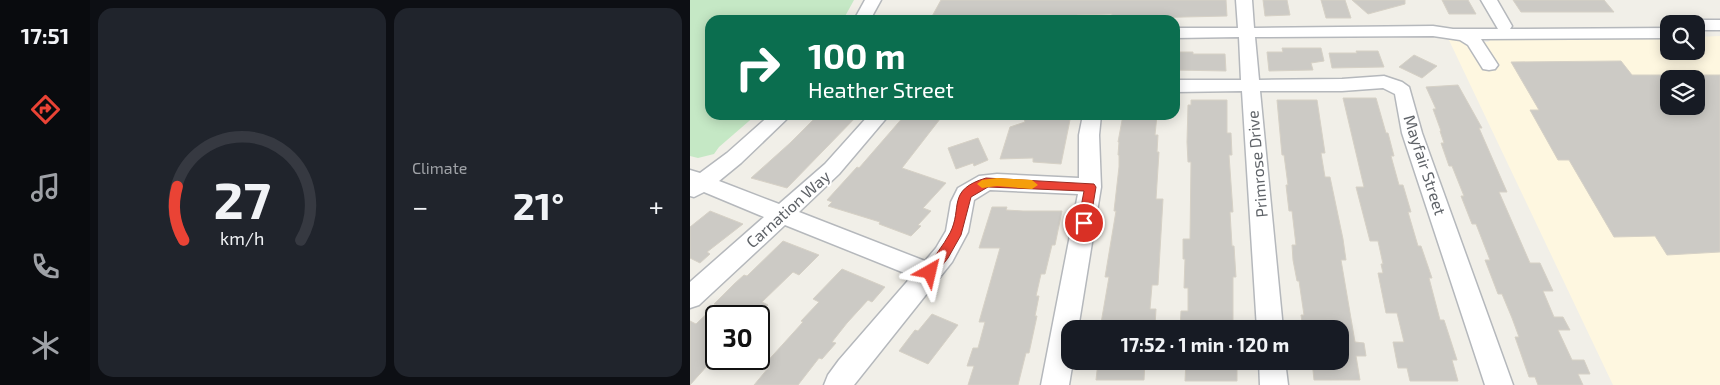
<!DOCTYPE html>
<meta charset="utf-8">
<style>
body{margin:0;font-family:"Exo 2",sans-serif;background:#20242c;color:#f1f3f6;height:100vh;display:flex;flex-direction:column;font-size:19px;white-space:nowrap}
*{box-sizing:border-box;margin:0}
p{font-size:16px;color:#9ea1a6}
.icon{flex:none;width:28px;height:28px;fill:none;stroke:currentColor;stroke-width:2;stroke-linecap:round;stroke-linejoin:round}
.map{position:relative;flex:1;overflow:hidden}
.sheet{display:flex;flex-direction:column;gap:8px;padding:8px;background:#0d0f14;width:600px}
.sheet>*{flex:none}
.hud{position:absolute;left:15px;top:15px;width:475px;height:105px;border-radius:15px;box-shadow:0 2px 12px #0003;background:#0b6e4f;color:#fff;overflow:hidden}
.tools{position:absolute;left:970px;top:15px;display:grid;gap:10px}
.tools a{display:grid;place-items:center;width:45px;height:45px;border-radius:10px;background:#171b24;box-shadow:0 2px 12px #0003;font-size:25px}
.speed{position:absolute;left:15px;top:305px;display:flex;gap:10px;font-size:25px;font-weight:700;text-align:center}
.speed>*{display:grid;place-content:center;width:65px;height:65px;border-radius:50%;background:#171b24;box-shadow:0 2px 12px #0003;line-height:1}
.speed .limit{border:2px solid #111;border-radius:8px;background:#fff;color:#111}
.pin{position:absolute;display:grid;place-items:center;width:42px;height:42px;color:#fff;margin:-21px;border:2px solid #fff;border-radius:50%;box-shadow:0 1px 5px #0007}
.me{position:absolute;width:55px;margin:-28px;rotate:37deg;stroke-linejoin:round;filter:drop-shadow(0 0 4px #0008)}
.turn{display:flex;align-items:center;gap:18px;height:105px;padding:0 20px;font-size:22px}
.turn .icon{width:65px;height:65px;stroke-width:2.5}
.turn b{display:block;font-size:35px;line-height:42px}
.big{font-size:38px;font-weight:700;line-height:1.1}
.sheet .tile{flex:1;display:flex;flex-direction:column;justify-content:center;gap:8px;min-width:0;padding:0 18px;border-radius:15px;background:#20242c}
.sheet .dial{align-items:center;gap:0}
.dial svg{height:130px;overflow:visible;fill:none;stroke:#363941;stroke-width:7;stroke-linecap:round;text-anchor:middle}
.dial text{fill:#f1f3f6;stroke:none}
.heat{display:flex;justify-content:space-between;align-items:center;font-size:28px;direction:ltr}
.sheet .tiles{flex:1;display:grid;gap:8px;grid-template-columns:repeat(2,1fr)}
.trip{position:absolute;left:371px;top:320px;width:288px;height:50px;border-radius:15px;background:#171b24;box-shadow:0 2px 12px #0003;font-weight:700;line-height:50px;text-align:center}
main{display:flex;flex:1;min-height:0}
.tabs{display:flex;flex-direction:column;width:90px;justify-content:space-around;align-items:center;background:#090b0e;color:#9ea1a6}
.tabs .icon{width:35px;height:35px}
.tabs .current{color:#ea4335}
.tabs b{font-size:22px;color:#f1f3f6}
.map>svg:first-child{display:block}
.commercial{fill:#fef7e0;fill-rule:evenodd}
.green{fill:#c5e8c5}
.building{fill:#cccac5;stroke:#d6d1c6}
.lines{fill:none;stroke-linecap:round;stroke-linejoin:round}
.minor-casing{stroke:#b5b8bc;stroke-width:3}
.minor{fill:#fff;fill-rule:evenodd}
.route{fill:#ea4335;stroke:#982c22}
.slow{fill:#f59e0b}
.labels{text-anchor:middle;stroke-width:4;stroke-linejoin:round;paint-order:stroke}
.street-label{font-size:16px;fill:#5f6368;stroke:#fff}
</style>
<main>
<nav class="tabs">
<b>17:51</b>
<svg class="icon current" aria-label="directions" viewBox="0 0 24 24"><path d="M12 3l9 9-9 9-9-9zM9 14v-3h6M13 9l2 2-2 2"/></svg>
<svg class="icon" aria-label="music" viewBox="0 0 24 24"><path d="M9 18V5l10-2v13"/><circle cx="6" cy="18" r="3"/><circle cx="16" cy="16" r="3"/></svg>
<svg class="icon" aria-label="phone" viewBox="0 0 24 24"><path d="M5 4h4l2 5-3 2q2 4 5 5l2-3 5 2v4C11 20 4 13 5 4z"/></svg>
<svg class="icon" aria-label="climate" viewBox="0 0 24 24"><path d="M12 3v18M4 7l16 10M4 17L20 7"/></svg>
</nav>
<section class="sheet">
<div class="tiles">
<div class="tile dial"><svg viewBox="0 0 100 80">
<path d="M14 69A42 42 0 1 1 86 69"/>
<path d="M14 69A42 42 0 0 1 10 36" stroke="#ea4335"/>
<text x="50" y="56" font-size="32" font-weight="700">27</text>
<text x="50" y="72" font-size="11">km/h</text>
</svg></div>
<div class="tile"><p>Climate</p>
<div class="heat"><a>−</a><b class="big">21°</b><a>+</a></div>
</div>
</div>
</section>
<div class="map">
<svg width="1030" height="385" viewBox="0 0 1030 385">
<rect width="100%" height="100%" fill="#f1efe8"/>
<path class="commercial" d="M 1030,36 L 1030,385 L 923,385 L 758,38 L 777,38 L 784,42 L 798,42 L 803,38 L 979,37 L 979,51 L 1006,51 L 1006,37 ZM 979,79 L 1006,79 L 1006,106 L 979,106 Z"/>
<polygon class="green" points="0,0 164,0 153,20 20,20 20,115 66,115 29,147 24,154 8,158 0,156"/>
<g class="building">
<polygon points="251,0 536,0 537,16 452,18 421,17 422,14 387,15 387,17 267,18 265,20 240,20"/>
<polygon points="573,0 597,0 600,15 575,16"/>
<polygon points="631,0 655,0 661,18 636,18"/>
<polygon points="662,0 715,0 715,4 678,14"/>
<polygon points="752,0 778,0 786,14 759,14"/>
<polygon points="823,0 914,0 924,12 831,12"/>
<polygon points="592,48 631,48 634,61 621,63 623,70 579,71 577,52 593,52"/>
<polygon points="666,51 688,51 694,67 642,68 639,53 667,53"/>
<polygon points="485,52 503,52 503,54 535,54 536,71 485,70"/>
<polygon points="724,55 747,66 732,78 709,67"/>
<polygon points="931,61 942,75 979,75 979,106 1006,106 1006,75 1030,75 1030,252 977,255 965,236 924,237 879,160 868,160 840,110 849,110 821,62"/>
<polygon points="768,85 792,128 789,128 817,192 809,192 840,263 850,263 863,291 853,291 864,317 873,317 880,330 868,330 882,360 894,360 900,374 888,374 893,385 848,385 845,377 839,377 825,337 829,337 822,318 812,294 808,294 795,260 800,260 786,224 782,224 771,196 774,196 762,166 759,166 751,143 754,143 750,131 751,131 743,109 746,109 736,87"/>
<polygon points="653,98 686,98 696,133 698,133 704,156 701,156 709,185 713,185 721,212 718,212 728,246 731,246 742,278 739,278 750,320 754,320 767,360 762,360 768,381 720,381 717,368 708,368 703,342 714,342 707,313 696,313 688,273 693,273 691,264 693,264 688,241 680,241 666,187 674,187"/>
<polygon points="501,100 537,100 537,133 541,133 542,155 539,155 543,212 540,212 542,246 544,246 546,277 543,277 543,329 490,329 491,311 498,311 498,288 494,288 495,259 493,259 493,239 500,239 501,162 498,162 497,142 498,105 501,105"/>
<polygon points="587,100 627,100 635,153 631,153 635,177 640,177 653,239 656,260 651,260 665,342 674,343 676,356 666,356 670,380 624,380 622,361 650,361 650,329 613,329 611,315 614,315 609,281 607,281 603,260 602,245 606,245 602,211 599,211 596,185 598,185 594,155 592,155"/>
<polygon points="128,115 168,115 97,188 61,178 100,143"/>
<polygon points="215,115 250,119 212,168 256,183 233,208 241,211 228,225 231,226 221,236 189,224 190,222 138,206 142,202 137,200 167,167 169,168"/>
<polygon points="333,115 381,115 371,164 343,162 343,158 310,159 320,127 335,122"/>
<polygon points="433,115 467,115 465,135 468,135 467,152 469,152 466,199 473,199 468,285 462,285 460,309 466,309 465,326 459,326 459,329 410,329 419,277 415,277 426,211 424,211 429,167 429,155 428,155 429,142 428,142"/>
<polygon points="288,138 298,160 284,166 283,163 266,169 258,148"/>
<polygon points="302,207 317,207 316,210 333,211 372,211 365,245 362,245 355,274 351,274 346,296 349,296 345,316 347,316 339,353 336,353 328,385 278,385 284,366 277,366 283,348 288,348 295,322 289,322 310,248 289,248"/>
<polygon points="20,211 53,224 17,252 20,254 10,263 0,258 0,227"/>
<polygon points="93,241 129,255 109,275 103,272 72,302 78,305 67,316 26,316 26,356 0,385 0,321 6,324 26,305 24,304 44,284 54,275 57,276"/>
<polygon points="152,269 195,287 182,302 178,300 157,323 142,342 146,343 132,359 129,358 108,385 64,385 79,367 74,365 113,322 111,321 129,302 123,299"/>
<polygon points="242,314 268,325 238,364 209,351 225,330 228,331"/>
<polygon points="412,361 455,361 454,380 406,380 408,362"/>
<polygon points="496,361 547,361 547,381 495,381"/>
</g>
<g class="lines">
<g class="minor-casing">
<g id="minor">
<polygon points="175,0 191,0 180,20 164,20"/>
<polygon points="546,0 562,0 564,28 743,26 763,29 808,29 791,0 807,0 822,26 820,29 979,28 979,38 791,39 808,65 805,69 799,70 793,69 778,45 770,40 743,36 565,37 569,80 652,79 694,76 712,82 719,87 732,133 823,385 795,385 712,133 705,94 693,88 652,91 570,91 593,329 567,329 552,91 485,92 485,80 551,80 549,37 485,38 485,28 548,28"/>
<polygon points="1006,20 1030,20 1030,30 1006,30 1006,24 999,24"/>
<polygon points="80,115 101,115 51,163 29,181 89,204 135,164 179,115 199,115 149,174 109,212 235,261 246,248 256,231 261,202 268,188 289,176 307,174 389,178 389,135 393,115 411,115 409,135 411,187 388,329 380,329 380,361 383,361 379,385 351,385 388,194 300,190 284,200 278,232 262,262 164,385 134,385 138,375 149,360 222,276 95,225 9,305 0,308 0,282 74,217 14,192 4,197 0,196 0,170 10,173 37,153"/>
<polygon points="569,361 595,361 598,385 570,385"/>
</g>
</g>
<use href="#minor" class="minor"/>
</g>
<path class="route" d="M 296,178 L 404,184 L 406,187 L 400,223 L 398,226 L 390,226 L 388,223 L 394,191 L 298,187 L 281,197 L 271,235 L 258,258 L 244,276 L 240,278 L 235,276 L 233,272 L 235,269 C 244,257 253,246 260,233 C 273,208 256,190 296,178 Z"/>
<polygon class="slow" points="307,178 342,180 348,185 342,189 307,186 292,188 287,184 292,180"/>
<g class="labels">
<g class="street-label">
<text transform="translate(567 164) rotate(-95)" y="6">Primrose Drive</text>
<text transform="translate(735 165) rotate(72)" y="6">Mayfair Street</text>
<text transform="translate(98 209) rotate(-42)" y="6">Carnation Way</text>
</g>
</g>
</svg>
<div class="tools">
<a><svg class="icon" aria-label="search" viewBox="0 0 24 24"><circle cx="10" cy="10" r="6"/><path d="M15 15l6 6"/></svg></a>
<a><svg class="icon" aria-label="layers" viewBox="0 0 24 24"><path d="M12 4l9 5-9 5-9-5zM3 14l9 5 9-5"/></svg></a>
</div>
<div class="speed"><div class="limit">30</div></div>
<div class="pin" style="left:394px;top:223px;background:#d93025"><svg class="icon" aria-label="arrive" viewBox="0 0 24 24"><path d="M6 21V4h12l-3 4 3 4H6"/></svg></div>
<svg class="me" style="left:240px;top:272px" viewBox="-20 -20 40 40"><path d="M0-17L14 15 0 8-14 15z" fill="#ea4335" stroke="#fff" stroke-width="4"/></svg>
<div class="trip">17:52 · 1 min · 120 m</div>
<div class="hud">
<div class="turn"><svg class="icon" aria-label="right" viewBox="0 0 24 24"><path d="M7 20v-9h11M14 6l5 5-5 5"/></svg><div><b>100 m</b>Heather Street</div></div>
</div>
</div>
</main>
